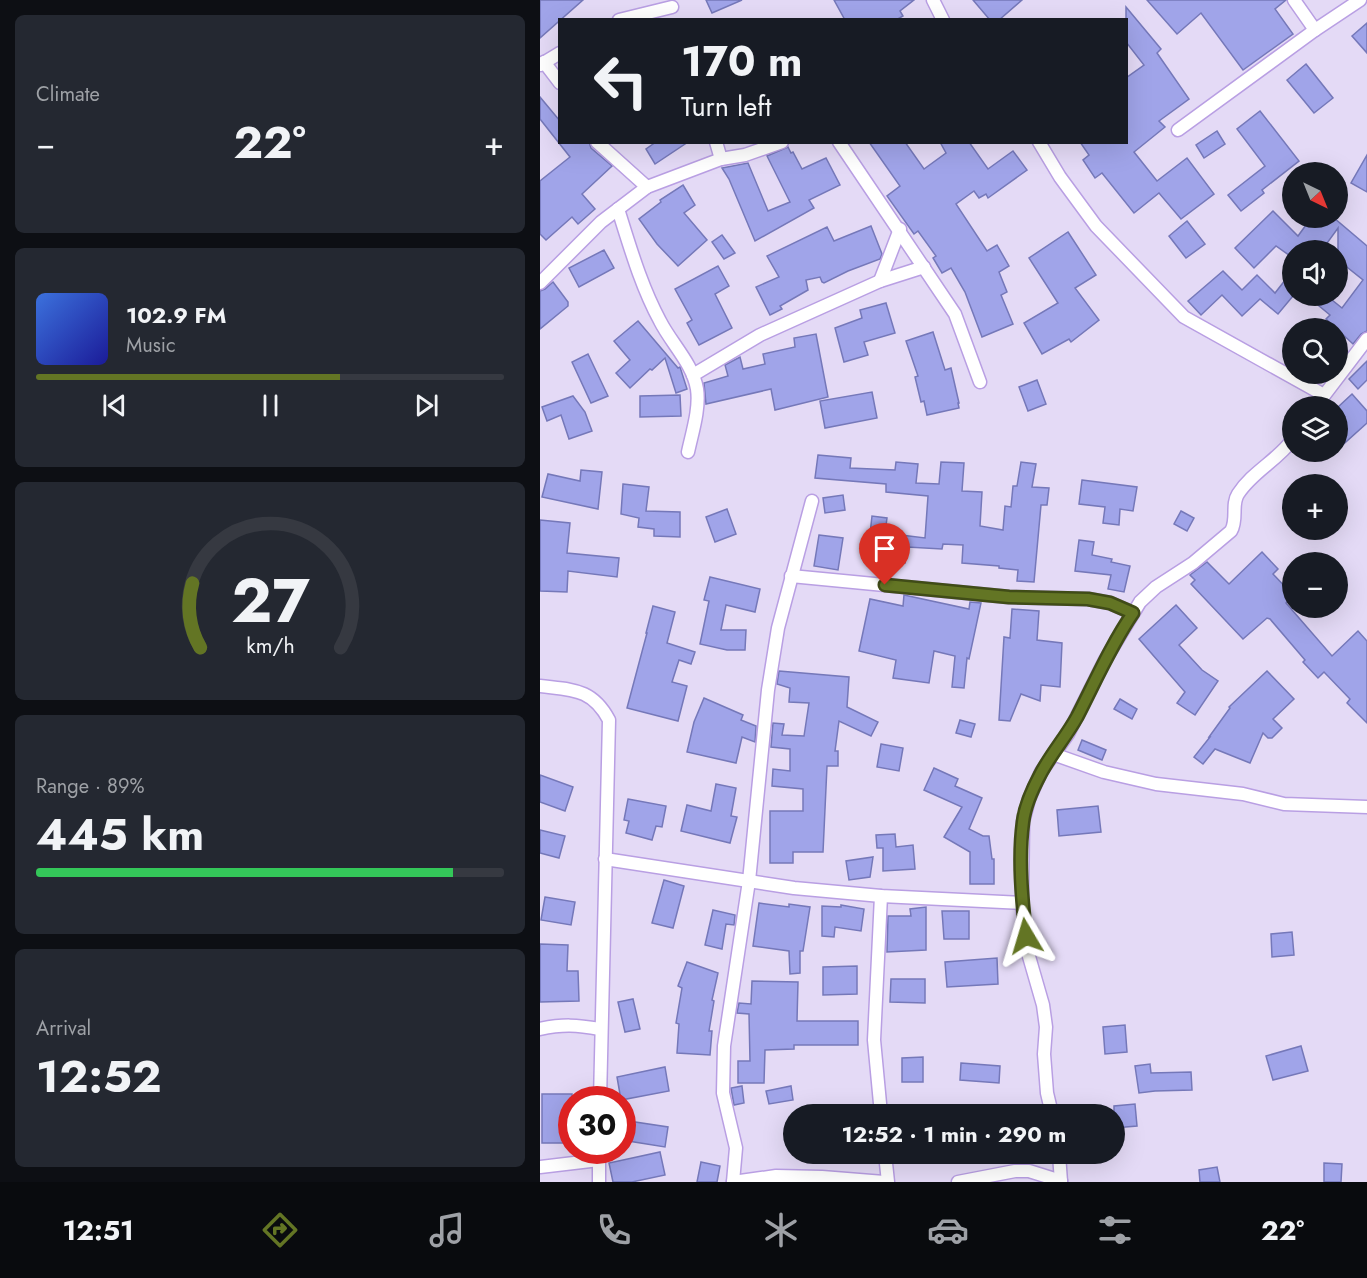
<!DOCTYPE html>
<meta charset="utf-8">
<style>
body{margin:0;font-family:Jost,sans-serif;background:#242831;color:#f1f3f6;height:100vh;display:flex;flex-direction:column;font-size:22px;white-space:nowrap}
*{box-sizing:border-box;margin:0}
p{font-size:20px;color:#9ea1a6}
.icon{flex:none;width:33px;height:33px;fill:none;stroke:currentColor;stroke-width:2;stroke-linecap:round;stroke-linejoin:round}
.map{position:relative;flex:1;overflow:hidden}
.panel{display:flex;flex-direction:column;gap:15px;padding:15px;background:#0d0f14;width:540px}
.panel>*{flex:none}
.top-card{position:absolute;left:18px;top:18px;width:570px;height:126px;border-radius:0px;box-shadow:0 6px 24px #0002;background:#171b24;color:#f1f3f6;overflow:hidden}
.needle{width:39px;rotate:137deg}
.fabs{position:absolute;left:742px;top:162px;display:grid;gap:12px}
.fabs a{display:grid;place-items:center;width:66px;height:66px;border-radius:50%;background:#171b24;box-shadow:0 6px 24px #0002;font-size:30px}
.speed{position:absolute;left:18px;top:1086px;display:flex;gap:12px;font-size:30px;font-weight:700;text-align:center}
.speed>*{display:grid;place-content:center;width:78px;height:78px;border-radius:50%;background:#171b24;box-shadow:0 6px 24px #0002;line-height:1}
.speed .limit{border:9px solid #d22;background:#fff;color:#111}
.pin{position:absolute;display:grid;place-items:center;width:51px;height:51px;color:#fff;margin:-62px -26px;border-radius:50% 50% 50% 0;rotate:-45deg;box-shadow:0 0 6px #0007}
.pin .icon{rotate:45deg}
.me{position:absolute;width:66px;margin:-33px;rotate:353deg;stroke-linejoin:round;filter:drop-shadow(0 0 4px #0008)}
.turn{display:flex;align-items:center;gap:21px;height:126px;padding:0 24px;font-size:27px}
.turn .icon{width:78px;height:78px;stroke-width:2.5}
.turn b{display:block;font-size:42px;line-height:51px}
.big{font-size:45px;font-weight:700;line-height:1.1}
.panel .widget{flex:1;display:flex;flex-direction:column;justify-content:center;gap:9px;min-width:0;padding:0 21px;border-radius:9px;background:#242831}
.panel .dial{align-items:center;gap:0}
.dial svg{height:156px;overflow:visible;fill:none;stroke:#363941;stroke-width:7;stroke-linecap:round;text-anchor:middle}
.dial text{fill:#f1f3f6;stroke:none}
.song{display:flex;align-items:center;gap:18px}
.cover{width:72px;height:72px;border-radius:9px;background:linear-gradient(135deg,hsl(220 70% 55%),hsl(240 70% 35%))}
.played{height:6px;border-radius:3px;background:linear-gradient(90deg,#637524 65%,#363941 65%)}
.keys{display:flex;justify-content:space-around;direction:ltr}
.heat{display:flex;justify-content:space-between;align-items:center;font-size:33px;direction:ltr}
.charge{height:9px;border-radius:4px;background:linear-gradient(90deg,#34c759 89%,#363941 0)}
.trip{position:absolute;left:243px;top:1104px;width:342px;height:60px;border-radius:30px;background:#171b24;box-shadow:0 6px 24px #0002;font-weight:700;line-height:60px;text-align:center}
.dock{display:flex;height:96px;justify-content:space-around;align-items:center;background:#090b0e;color:#9ea1a6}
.dock .icon{width:42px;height:42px}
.dock .current{color:#637524}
.dock b{font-size:27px;color:#f1f3f6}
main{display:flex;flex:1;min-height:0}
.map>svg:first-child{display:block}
.building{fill:#a0a4e9;stroke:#7578b9;stroke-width:1.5}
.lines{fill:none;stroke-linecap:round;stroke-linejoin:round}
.minor-casing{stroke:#b99fe3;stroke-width:15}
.minor{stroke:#fff;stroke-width:12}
.route-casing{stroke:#404c17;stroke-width:15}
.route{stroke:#637524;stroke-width:10}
</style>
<main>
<section class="panel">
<div class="widget"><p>Climate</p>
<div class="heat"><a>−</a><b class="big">22°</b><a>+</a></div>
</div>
<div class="widget">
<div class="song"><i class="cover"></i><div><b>102.9 FM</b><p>Music</p></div></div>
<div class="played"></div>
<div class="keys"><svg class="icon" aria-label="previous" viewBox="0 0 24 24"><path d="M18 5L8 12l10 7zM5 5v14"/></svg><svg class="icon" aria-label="pause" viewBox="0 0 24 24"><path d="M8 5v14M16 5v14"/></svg><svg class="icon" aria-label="next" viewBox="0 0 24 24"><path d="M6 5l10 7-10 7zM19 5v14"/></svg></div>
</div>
<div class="widget dial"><svg viewBox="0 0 100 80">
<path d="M14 69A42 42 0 1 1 86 69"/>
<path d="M14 69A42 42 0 0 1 10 36" stroke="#637524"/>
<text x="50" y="56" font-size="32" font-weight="700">27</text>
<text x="50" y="72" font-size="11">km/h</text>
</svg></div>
<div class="widget"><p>Range · 89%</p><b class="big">445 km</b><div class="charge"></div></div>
<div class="widget"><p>Arrival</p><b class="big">12:52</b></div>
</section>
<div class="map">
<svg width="827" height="1182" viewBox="0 0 827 1182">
<rect width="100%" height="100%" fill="#e4daf6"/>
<g class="building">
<polygon points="0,0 43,0 0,38"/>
<polygon points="166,0 202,0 172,13"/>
<polygon points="294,0 374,0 360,11 363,16 356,20 305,20"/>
<polygon points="433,0 482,0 459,20 450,20"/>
<polygon points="607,0 746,0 735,9 753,34 703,70 661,13 637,34"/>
<polygon points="586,7 621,49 617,53 649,99 619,121 625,127 594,152 617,181 647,158 674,194 641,219 619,193 594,213 562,173 555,178 543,160 549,155 540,142 586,142 586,78 604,65 586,42"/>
<polygon points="827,23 827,53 812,36"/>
<polygon points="766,64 793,98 774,113 747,80"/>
<polygon points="0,97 20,121 20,142 49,142 51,148 72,166 42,194 55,209 38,224 32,217 6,240 0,234 0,181 30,157 0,119"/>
<polygon points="720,111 759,161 722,190 724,193 701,211 688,195 725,166 697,129"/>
<polygon points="677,131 685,144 664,158 656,145"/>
<polygon points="116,142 148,142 115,164 106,149"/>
<polygon points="329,142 365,142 384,169 406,153 400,142 429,142 448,169 473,151 487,170 448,198 446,194 439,198 434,191 416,204 447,251 457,245 469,266 459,272 467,292 461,295 473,324 442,337 425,292 411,268 402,273 393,258 396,256 378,231 374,234 347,196 360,186"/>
<polygon points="248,147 251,153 253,152 262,169 286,158 300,185 269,200 274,208 215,241 189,179 182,168 208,163 228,211 250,202 227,156"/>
<polygon points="827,155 827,192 811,183"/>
<polygon points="143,185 155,205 144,213 167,240 138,266 117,244 99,219 121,202 120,200"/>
<polygon points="733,211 758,236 771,218 794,218 827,246 827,331 821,334 813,344 786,319 790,315 767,296 787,296 802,308 823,280 798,260 798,228 782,250 753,250 753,258 736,246 714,268 695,248"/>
<polygon points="647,221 665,244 646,258 629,236"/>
<polygon points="331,226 342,254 340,259 308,271 284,283 282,282 280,277 266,280 268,290 240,306 242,309 230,315 216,287 239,277 227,256 287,227 294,241"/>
<polygon points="528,232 556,275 535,288 559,320 531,342 529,339 502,354 484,323 518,303 489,258"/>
<polygon points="182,235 195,253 184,259 172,242"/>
<polygon points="64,250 74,268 39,287 29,268"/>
<polygon points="178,266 189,286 175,294 192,328 159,345 147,323 152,320 135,289"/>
<polygon points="753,270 753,296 738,314 720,299 702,316 682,295 661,315 648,301 683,271 702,290 717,275 735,293"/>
<polygon points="13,282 28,302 28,306 0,329 0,291 5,289"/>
<polygon points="346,303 355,333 324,342 328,355 304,362 295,328 322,318 320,310"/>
<polygon points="98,321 138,368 140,367 147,389 136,393 125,358 112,370 110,369 90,388 76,373 90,360 74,341"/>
<polygon points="393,332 405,370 411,368 419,403 418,403 419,408 387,415 384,401 381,402 375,377 378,376 366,341"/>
<polygon points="276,334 288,397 235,410 231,389 166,404 164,383 188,376 185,365 200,357 203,369 225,364 223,354 255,347 254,338"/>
<polygon points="48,354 68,396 51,403 32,362"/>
<polygon points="827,361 827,380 818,389 809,379"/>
<polygon points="497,380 506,404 488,411 479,387"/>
<polygon points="332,392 337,418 285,428 280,401"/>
<polygon points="812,394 827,411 827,423 798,449 798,407"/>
<polygon points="140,395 141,416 100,417 100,396"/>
<polygon points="33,396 45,412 52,431 29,439 21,415 7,421 2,407"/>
<polygon points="278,455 311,458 310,468 355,470 356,462 378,464 376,483 399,484 401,462 424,463 422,491 442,492 440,526 463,530 465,506 471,507 473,486 477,486 481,462 496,464 492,487 509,488 507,505 501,505 494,582 477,581 478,570 459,568 459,566 422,563 423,545 403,544 402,549 367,547 365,563 343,560 344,554 328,552 332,516 347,518 345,533 385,538 388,496 346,492 346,484 275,478"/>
<polygon points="41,470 62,472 58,509 2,497 8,474 40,481"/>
<polygon points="542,480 597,487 593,511 580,509 579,525 563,523 565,507 539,504"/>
<polygon points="83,484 109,487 106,511 140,512 140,537 114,536 114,529 98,527 99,518 81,514"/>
<polygon points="303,495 305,510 285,513 283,498"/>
<polygon points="187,509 196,534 175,542 166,517"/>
<polygon points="641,511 654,518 647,531 634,524"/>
<polygon points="0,520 30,523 27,553 79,558 77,577 28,571 27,592 0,591"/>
<polygon points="279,535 303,538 298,570 274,566"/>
<polygon points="539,540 554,542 552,555 572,559 571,562 590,566 584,592 568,589 571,575 535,571"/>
<polygon points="722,552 738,569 733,574 753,595 746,603 792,656 818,631 827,641 827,723 807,703 810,699 784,672 778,678 763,662 765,660 730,619 727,618 703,639 651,584 655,580 650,575 667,562 689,584"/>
<polygon points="170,577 220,589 215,612 186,605 181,630 206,630 205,650 187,650 160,644 169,601 164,600"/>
<polygon points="364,595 429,609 430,602 441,603 429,659 427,658 424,688 412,687 415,656 394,651 389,683 353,678 356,660 319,651 330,599 363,606"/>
<polygon points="636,605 657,628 639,645 662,670 678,681 655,715 637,703 645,692 599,639"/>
<polygon points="113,606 135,612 127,643 155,652 151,664 139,660 132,682 147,686 138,721 87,708 107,633 106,633"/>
<polygon points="472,609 499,611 497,640 522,643 520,687 501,685 500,701 481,694 470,721 459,720 464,637 470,638"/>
<polygon points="239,671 309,677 307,707 338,722 331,736 299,721 295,751 298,751 298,766 287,766 283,852 253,852 253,863 230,863 230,811 263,811 263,789 232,786 233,769 250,771 250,749 231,747 233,723 244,724 242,735 264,736 269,703 249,702 250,688 237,684"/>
<polygon points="727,671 754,699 733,719 742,728 732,738 728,738 723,733 710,763 675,749 663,764 654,757 670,737 669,737 690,708 689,707"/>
<polygon points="164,698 203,715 201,720 216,726 215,742 202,737 196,763 147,752 154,722"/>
<polygon points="580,699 597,709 592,719 574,709"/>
<polygon points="420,720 435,724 431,737 416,733"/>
<polygon points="542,740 566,750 562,760 538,750"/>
<polygon points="341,744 363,748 359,771 337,767"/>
<polygon points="394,768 418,779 415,786 442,798 429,829 443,836 449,836 452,859 454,859 454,884 430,884 430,852 404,837 422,807 384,790"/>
<polygon points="0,775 33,787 25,811 0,802"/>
<polygon points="176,784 196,788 191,816 197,817 190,843 141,831 147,805 171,811"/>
<polygon points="88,799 126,806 122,827 116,826 112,840 86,833 89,821 84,820"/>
<polygon points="558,806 561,832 519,836 517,810"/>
<polygon points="0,830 25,836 19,858 0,853"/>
<polygon points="355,834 356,847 373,845 375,869 343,871 343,848 337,848 336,835"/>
<polygon points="333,857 330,877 309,880 306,861"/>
<polygon points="124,880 144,886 133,928 112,923"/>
<polygon points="5,897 35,902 31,925 1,920"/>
<polygon points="219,903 249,907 249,904 270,907 263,951 260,951 260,973 250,974 249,951 213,946"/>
<polygon points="301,905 324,909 321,931 295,927 294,937 282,936 282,906 301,907"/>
<polygon points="386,907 386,950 347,952 348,916 371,916 370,909"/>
<polygon points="173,910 195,915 194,925 186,924 182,949 165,945"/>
<polygon points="402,911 429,911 429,939 404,939"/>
<polygon points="752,932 754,955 732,957 731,934"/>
<polygon points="0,944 28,945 27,971 38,971 39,1001 0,1002"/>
<polygon points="457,958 458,984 407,987 405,962"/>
<polygon points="147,962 178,973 172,1000 174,1001 169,1031 172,1031 170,1055 137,1053 139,1024 136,1023 142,988 138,986"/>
<polygon points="317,966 317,994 283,995 283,967"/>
<polygon points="351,979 385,979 385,1003 350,1002"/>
<polygon points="212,981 258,982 257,1021 318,1021 318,1045 254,1045 254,1049 225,1050 224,1083 198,1083 198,1061 210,1061 209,1014 197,1013 199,1003 211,1004"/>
<polygon points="93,999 100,1029 85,1032 78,1002"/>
<polygon points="585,1025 587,1052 565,1054 563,1027"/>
<polygon points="761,1046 768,1071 733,1080 726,1056"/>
<polygon points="383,1057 383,1082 362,1082 362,1058"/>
<polygon points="421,1063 460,1066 459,1083 420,1080"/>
<polygon points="610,1064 611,1073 651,1072 652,1090 615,1091 599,1093 595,1066"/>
<polygon points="125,1067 129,1091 81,1100 77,1077"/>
<polygon points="202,1086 204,1103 194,1105 191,1088"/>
<polygon points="251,1086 253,1100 229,1104 226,1091"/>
<polygon points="2,1094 32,1094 32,1111 27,1112 32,1112 32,1143 2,1143"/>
<polygon points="595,1104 597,1126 574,1128 574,1106"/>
<polygon points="82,1120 128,1127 125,1147 82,1140"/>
<polygon points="120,1152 125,1175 92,1182 73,1182 69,1163"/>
<polygon points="161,1162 180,1166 177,1182 157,1182"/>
<polygon points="784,1163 802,1164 801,1182 784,1182"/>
<polygon points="677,1167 680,1182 660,1182 659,1170"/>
</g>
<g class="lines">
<g class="minor-casing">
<g id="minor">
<polyline points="393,0 403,20"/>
<polyline points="754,0 775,30"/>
<polyline points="79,20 132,7"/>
<polyline points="4,62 20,83"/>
<polyline points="0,65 20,53"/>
<polyline points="638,130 775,30 820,0"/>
<polyline points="57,142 107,187"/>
<polyline points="176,142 181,159"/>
<polyline points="299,142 415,314 440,382"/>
<polyline points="499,142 520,177 556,226 644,317 784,395"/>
<path d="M 78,209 C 90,247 101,286 120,321 C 131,343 153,364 157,389 C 160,409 152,433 148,452"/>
<polyline points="340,281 360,229"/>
<polyline points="0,283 61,222 107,187 181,159 205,155 242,142"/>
<polyline points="153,375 220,335 340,281 384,267"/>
<polyline points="776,406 827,339"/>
<polyline points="251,576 469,597 548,599 570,603 593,613"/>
<path d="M 0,686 C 32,690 52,688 69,720 L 60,1100"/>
<polyline points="513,754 564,772 616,784 703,794 744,804 827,807"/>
<polyline points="65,859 254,888 341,896 482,903"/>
<polyline points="341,896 334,1040 341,1114"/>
<path d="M 0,1029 C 23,1024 37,1025 60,1029"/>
<path d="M 512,1114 L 507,1093 L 504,1054 L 506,1027 L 503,1005 L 488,953 L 482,903 L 483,822 L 489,799 L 501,772 L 528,734 L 565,660 L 600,602 L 616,587 L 653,563 L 691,531 C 698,519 691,505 698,494 C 712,472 738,460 753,439"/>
<polyline points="345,1154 348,1182"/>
<polyline points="519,1154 521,1182"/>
<polyline points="0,1167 59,1160"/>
<polyline points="59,1182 59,1150"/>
<polyline points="193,1182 196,1148 183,1093 184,1046 209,881 228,690 238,628 272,501"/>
<polyline points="193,1182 236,1176 282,1177 344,1182"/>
<polyline points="418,1182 475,1171 489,1171 521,1181"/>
</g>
</g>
<use href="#minor" class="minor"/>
</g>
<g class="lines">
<g class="route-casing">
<path id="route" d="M 345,585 L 469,597 L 548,599 L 570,603 L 593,613 C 571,645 555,682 537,717 C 526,737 510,755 500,775 C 492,790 485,805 483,822 C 478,859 482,899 486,936"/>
</g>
<use href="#route" class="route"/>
</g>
</svg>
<div class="fabs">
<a><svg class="needle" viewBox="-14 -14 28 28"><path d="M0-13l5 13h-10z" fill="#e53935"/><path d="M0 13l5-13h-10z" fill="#9ea1a6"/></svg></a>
<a><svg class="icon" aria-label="sound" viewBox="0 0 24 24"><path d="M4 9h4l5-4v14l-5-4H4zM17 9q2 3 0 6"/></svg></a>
<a><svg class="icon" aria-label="search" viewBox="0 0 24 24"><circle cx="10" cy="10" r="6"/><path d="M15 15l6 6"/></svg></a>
<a><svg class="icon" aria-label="layers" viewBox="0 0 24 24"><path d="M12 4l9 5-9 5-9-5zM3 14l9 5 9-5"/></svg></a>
<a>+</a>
<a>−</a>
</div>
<div class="speed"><div class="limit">30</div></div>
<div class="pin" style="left:345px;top:585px;background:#d93025"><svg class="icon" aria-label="arrive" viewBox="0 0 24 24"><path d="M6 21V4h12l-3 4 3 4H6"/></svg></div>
<svg class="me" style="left:486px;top:936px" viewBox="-20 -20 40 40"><path d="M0-17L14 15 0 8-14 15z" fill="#637524" stroke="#fff" stroke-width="4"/></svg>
<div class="trip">12:52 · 1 min · 290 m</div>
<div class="top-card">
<div class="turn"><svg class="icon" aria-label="left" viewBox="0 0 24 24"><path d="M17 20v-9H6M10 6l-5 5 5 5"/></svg><div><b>170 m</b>Turn left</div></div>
</div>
</div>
</main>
<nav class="dock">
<b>12:51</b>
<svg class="icon current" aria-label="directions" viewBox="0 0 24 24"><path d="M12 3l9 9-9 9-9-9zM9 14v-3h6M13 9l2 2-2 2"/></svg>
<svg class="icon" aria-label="music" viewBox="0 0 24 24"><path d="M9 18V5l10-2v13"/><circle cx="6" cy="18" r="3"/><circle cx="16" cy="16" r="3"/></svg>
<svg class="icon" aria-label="phone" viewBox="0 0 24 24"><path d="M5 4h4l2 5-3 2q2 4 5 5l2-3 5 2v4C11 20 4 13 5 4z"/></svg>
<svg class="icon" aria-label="climate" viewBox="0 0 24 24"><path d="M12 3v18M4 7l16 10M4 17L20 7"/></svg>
<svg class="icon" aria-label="car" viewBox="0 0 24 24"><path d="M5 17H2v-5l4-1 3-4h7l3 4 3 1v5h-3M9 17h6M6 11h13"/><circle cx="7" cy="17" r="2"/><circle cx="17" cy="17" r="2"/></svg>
<svg class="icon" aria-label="filters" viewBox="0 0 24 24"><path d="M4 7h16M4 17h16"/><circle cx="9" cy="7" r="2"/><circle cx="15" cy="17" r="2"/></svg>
<b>22°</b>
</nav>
